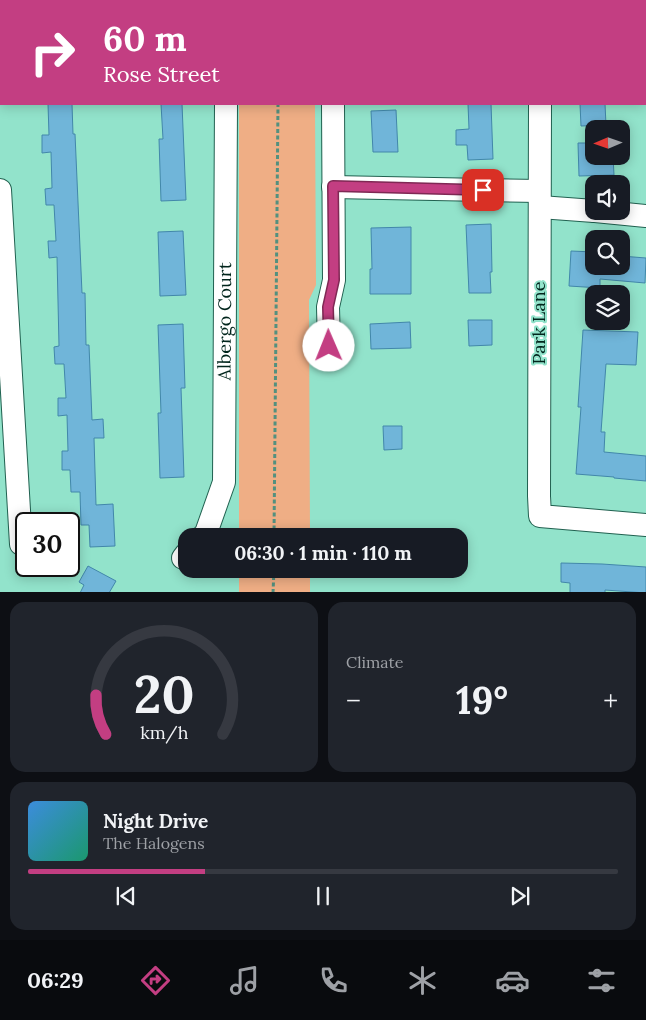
<!DOCTYPE html>
<meta charset="utf-8">
<style>
body{margin:0;font-family:Lora,serif;background:#20242c;color:#f1f3f6;height:100vh;display:flex;flex-direction:column;font-size:19px;white-space:nowrap}
*{box-sizing:border-box;margin:0}
p{font-size:16px;color:#9ea1a6}
.icon{flex:none;width:28px;height:28px;fill:none;stroke:currentColor;stroke-width:2;stroke-linecap:round;stroke-linejoin:round}
.map{position:relative;height:592px;overflow:hidden}
.panel{display:flex;flex-direction:column;gap:10px;padding:10px;background:#0d0f14;flex:1}
.panel>*{flex:none}
.hud{position:absolute;left:0px;top:0px;width:646px;height:105px;box-shadow:0 2px 12px #0003;background:#c33e82;color:#fff;overflow:hidden}
.needle{width:32px;rotate:268deg}
.fabs{position:absolute;left:585px;top:120px;display:grid;gap:10px}
.fabs a{display:grid;place-items:center;width:45px;height:45px;border-radius:10px;background:#171b24;box-shadow:0 2px 12px #0003;font-size:25px}
.speed{position:absolute;left:15px;top:512px;display:flex;gap:10px;font-size:25px;font-weight:700;text-align:center}
.speed>*{display:grid;place-content:center;width:65px;height:65px;border-radius:50%;background:#171b24;box-shadow:0 2px 12px #0003;line-height:1}
.speed .limit{border:2px solid #111;border-radius:8px;background:#fff;color:#111}
.pin{position:absolute;display:grid;place-items:center;width:42px;height:42px;color:#fff;margin:-21px;border-radius:10px;box-shadow:0 2px 8px #0006}
.me{position:absolute;width:55px;margin:-28px;rotate:359deg;stroke-linejoin:round;filter:drop-shadow(0 0 4px #0008)}
.turn{display:flex;align-items:center;gap:18px;height:105px;padding:0 20px;font-size:22px}
.turn .icon{width:65px;height:65px;stroke-width:2.5}
.turn b{display:block;font-size:35px;line-height:42px}
.big{font-size:38px;font-weight:700;line-height:1.1}
.panel .card{flex:1;display:flex;flex-direction:column;justify-content:center;gap:8px;min-width:0;padding:0 18px;border-radius:15px;background:#20242c}
.panel .dial{align-items:center;gap:0}
.dial svg{height:130px;overflow:visible;fill:none;stroke:#363941;stroke-width:7;stroke-linecap:round;text-anchor:middle}
.dial text{fill:#f1f3f6;stroke:none}
.song{display:flex;align-items:center;gap:15px}
.cover{width:60px;height:60px;border-radius:8px;background:linear-gradient(135deg,hsl(210 70% 55%),hsl(160 70% 35%))}
.played{height:5px;border-radius:2px;background:linear-gradient(90deg,#c33e82 30%,#363941 30%)}
.keys{display:flex;justify-content:space-around;direction:ltr}
.heat{display:flex;justify-content:space-between;align-items:center;font-size:28px;direction:ltr}
.panel .tiles{flex:1;display:grid;gap:10px;grid-template-columns:1fr 1fr}
.card:last-child{grid-column:span 2}
.trip{position:absolute;left:178px;top:528px;width:290px;height:50px;border-radius:15px;background:#171b24;box-shadow:0 2px 12px #0003;font-weight:700;line-height:50px;text-align:center}
.dock{display:flex;height:80px;justify-content:space-around;align-items:center;background:#090b0e;color:#9ea1a6}
.dock .icon{width:35px;height:35px}
.dock .active{color:#c33e82}
.dock b{font-size:22px;color:#f1f3f6}
.map>svg:first-child{display:block}
.green{fill:#efae85}
.building{fill:#70b5d9;stroke:#4287aa}
.lines{fill:none;stroke-linecap:round;stroke-linejoin:round}
.minor-casing{stroke:#216150;stroke-width:24}
.path{stroke:#53907f;stroke-width:3;stroke-dasharray:4 2.5;stroke-linecap:butt}
.minor{stroke:#fff;stroke-width:22}
.route-casing{stroke:#7f2854;stroke-width:12}
.route{stroke:#c33e82;stroke-width:9}
.labels{text-anchor:middle;stroke-width:4;stroke-linejoin:round;paint-order:stroke}
.street-label{font-size:18px;fill:#01251c;stroke:#92e3cb}
</style>
<div class="map">
<svg width="646" height="593" viewBox="0 0 646 593">
<rect width="100%" height="100%" fill="#92e3cb"/>
<g class="green">
<polygon points="239,104 315,104 316,285 309,300 310,536 239,536"/>
<rect x="239" y="569" width="71" height="23"/>
</g>
<g class="building">
<polygon points="48,104 72,104 73,134 75,134 82,293 85,293 86,345 89,345 92,420 103,419 104,438 94,438 96,505 113,504 115,546 90,547 89,525 81,525 80,492 71,492 70,470 62,470 62,451 68,451 67,415 58,416 58,398 66,398 64,364 55,364 54,347 59,346 57,257 49,258 48,241 56,241 54,205 46,205 45,189 52,188 51,152 42,153 42,135 49,135"/>
<polygon points="161,104 182,104 186,200 161,201 159,139 163,139"/>
<polygon points="468,104 491,104 493,159 468,160 467,145 456,145 456,130 469,129"/>
<polygon points="580,104 605,104 606,125 581,126"/>
<polygon points="396,110 398,152 373,152 371,111"/>
<polygon points="578,143 594,143 594,156 613,156 614,175 579,176"/>
<polygon points="491,224 492,272 490,272 491,293 469,293 466,225"/>
<polygon points="411,227 411,294 370,294 370,269 372,269 371,228"/>
<polygon points="183,231 186,295 160,296 158,232"/>
<polygon points="571,251 594,252 594,266 621,266 621,256 646,258 645,283 600,279 600,288 569,286"/>
<polygon points="468,320 492,320 492,345 469,346"/>
<polygon points="410,322 411,348 371,349 370,324"/>
<polygon points="183,324 185,388 181,388 184,477 160,478 158,413 161,413 158,325"/>
<polygon points="583,330 638,332 636,365 606,364 601,432 605,432 604,452 646,456 646,481 614,478 614,477 576,474 581,407 578,407"/>
<polygon points="383,426 402,426 402,449 384,450"/>
<polygon points="561,563 602,564 646,567 646,593 605,590 605,593 570,593 570,583 561,582"/>
<polygon points="88,566 116,581 109,593 80,593 84,585 79,582"/>
</g>
<g class="lines">
<g class="minor-casing">
<g id="minor">
<polyline points="226,1 226,0"/>
<polyline points="333,1 333,0"/>
<polyline points="540,1 540,0"/>
<polyline points="540,104 539,496 540,516 646,525"/>
<polyline points="333,187 539,191"/>
<polyline points="0,190 21,544"/>
<polyline points="540,207 594,211"/>
<polyline points="595,211 646,216"/>
<polyline points="329,346 328,307 334,280 333,104"/>
<path id="s1" d="M 203,536 L 206,533 L 224,482 L 226,104"/>
<polyline points="183,558 186,554"/>
</g>
</g>
<g class="path">
<polyline points="279,1 279,0"/>
<polyline points="274,536 278,104"/>
<polyline points="273,593 274,569"/>
</g>
<use href="#minor" class="minor"/>
</g>
<g class="lines">
<g class="route-casing">
<polyline id="route" points="329,346 328,307 334,280 333,186 483,190"/>
</g>
<use href="#route" class="route"/>
</g>
<g class="labels">
<g class="street-label">
<text dy="6" stroke="none"><textPath href="#s1" startOffset="219">Albergo Court</textPath></text>
<text transform="translate(539 323) rotate(-90)" y="6">Park Lane</text>
</g>
</g>
</svg>
<div class="fabs">
<a><svg class="needle" viewBox="-14 -14 28 28"><path d="M0-13l5 13h-10z" fill="#e53935"/><path d="M0 13l5-13h-10z" fill="#9ea1a6"/></svg></a>
<a><svg class="icon" aria-label="sound" viewBox="0 0 24 24"><path d="M4 9h4l5-4v14l-5-4H4zM17 9q2 3 0 6"/></svg></a>
<a><svg class="icon" aria-label="search" viewBox="0 0 24 24"><circle cx="10" cy="10" r="6"/><path d="M15 15l6 6"/></svg></a>
<a><svg class="icon" aria-label="layers" viewBox="0 0 24 24"><path d="M12 4l9 5-9 5-9-5zM3 14l9 5 9-5"/></svg></a>
</div>
<div class="speed"><div class="limit">30</div></div>
<div class="pin" style="left:483px;top:190px;background:#d93025"><svg class="icon" aria-label="arrive" viewBox="0 0 24 24"><path d="M6 21V4h12l-3 4 3 4H6"/></svg></div>
<svg class="me" style="left:329px;top:346px" viewBox="-20 -20 40 40"><circle r="19" fill="#fff"/><path d="M0-13L10 11 0 6-10 11z" fill="#c33e82"/></svg>
<div class="trip">06:30 · 1 min · 110 m</div>
<div class="hud">
<div class="turn"><svg class="icon" aria-label="right" viewBox="0 0 24 24"><path d="M7 20v-9h11M14 6l5 5-5 5"/></svg><div><b>60 m</b>Rose Street</div></div>
</div>
</div>
<section class="panel">
<div class="tiles">
<div class="card dial"><svg viewBox="0 0 100 80">
<path d="M14 69A42 42 0 1 1 86 69"/>
<path d="M14 69A42 42 0 0 1 8 45" stroke="#c33e82"/>
<text x="50" y="56" font-size="32" font-weight="700">20</text>
<text x="50" y="72" font-size="11">km/h</text>
</svg></div>
<div class="card"><p>Climate</p>
<div class="heat"><a>−</a><b class="big">19°</b><a>+</a></div>
</div>
<div class="card">
<div class="song"><i class="cover"></i><div><b>Night Drive</b><p>The Halogens</p></div></div>
<div class="played"></div>
<div class="keys"><svg class="icon" aria-label="previous" viewBox="0 0 24 24"><path d="M18 5L8 12l10 7zM5 5v14"/></svg><svg class="icon" aria-label="pause" viewBox="0 0 24 24"><path d="M8 5v14M16 5v14"/></svg><svg class="icon" aria-label="next" viewBox="0 0 24 24"><path d="M6 5l10 7-10 7zM19 5v14"/></svg></div>
</div>
</div>
</section>
<nav class="dock">
<b>06:29</b>
<svg class="icon active" aria-label="directions" viewBox="0 0 24 24"><path d="M12 3l9 9-9 9-9-9zM9 14v-3h6M13 9l2 2-2 2"/></svg>
<svg class="icon" aria-label="music" viewBox="0 0 24 24"><path d="M9 18V5l10-2v13"/><circle cx="6" cy="18" r="3"/><circle cx="16" cy="16" r="3"/></svg>
<svg class="icon" aria-label="phone" viewBox="0 0 24 24"><path d="M5 4h4l2 5-3 2q2 4 5 5l2-3 5 2v4C11 20 4 13 5 4z"/></svg>
<svg class="icon" aria-label="climate" viewBox="0 0 24 24"><path d="M12 3v18M4 7l16 10M4 17L20 7"/></svg>
<svg class="icon" aria-label="car" viewBox="0 0 24 24"><path d="M5 17H2v-5l4-1 3-4h7l3 4 3 1v5h-3M9 17h6M6 11h13"/><circle cx="7" cy="17" r="2"/><circle cx="17" cy="17" r="2"/></svg>
<svg class="icon" aria-label="filters" viewBox="0 0 24 24"><path d="M4 7h16M4 17h16"/><circle cx="9" cy="7" r="2"/><circle cx="15" cy="17" r="2"/></svg>
</nav>
